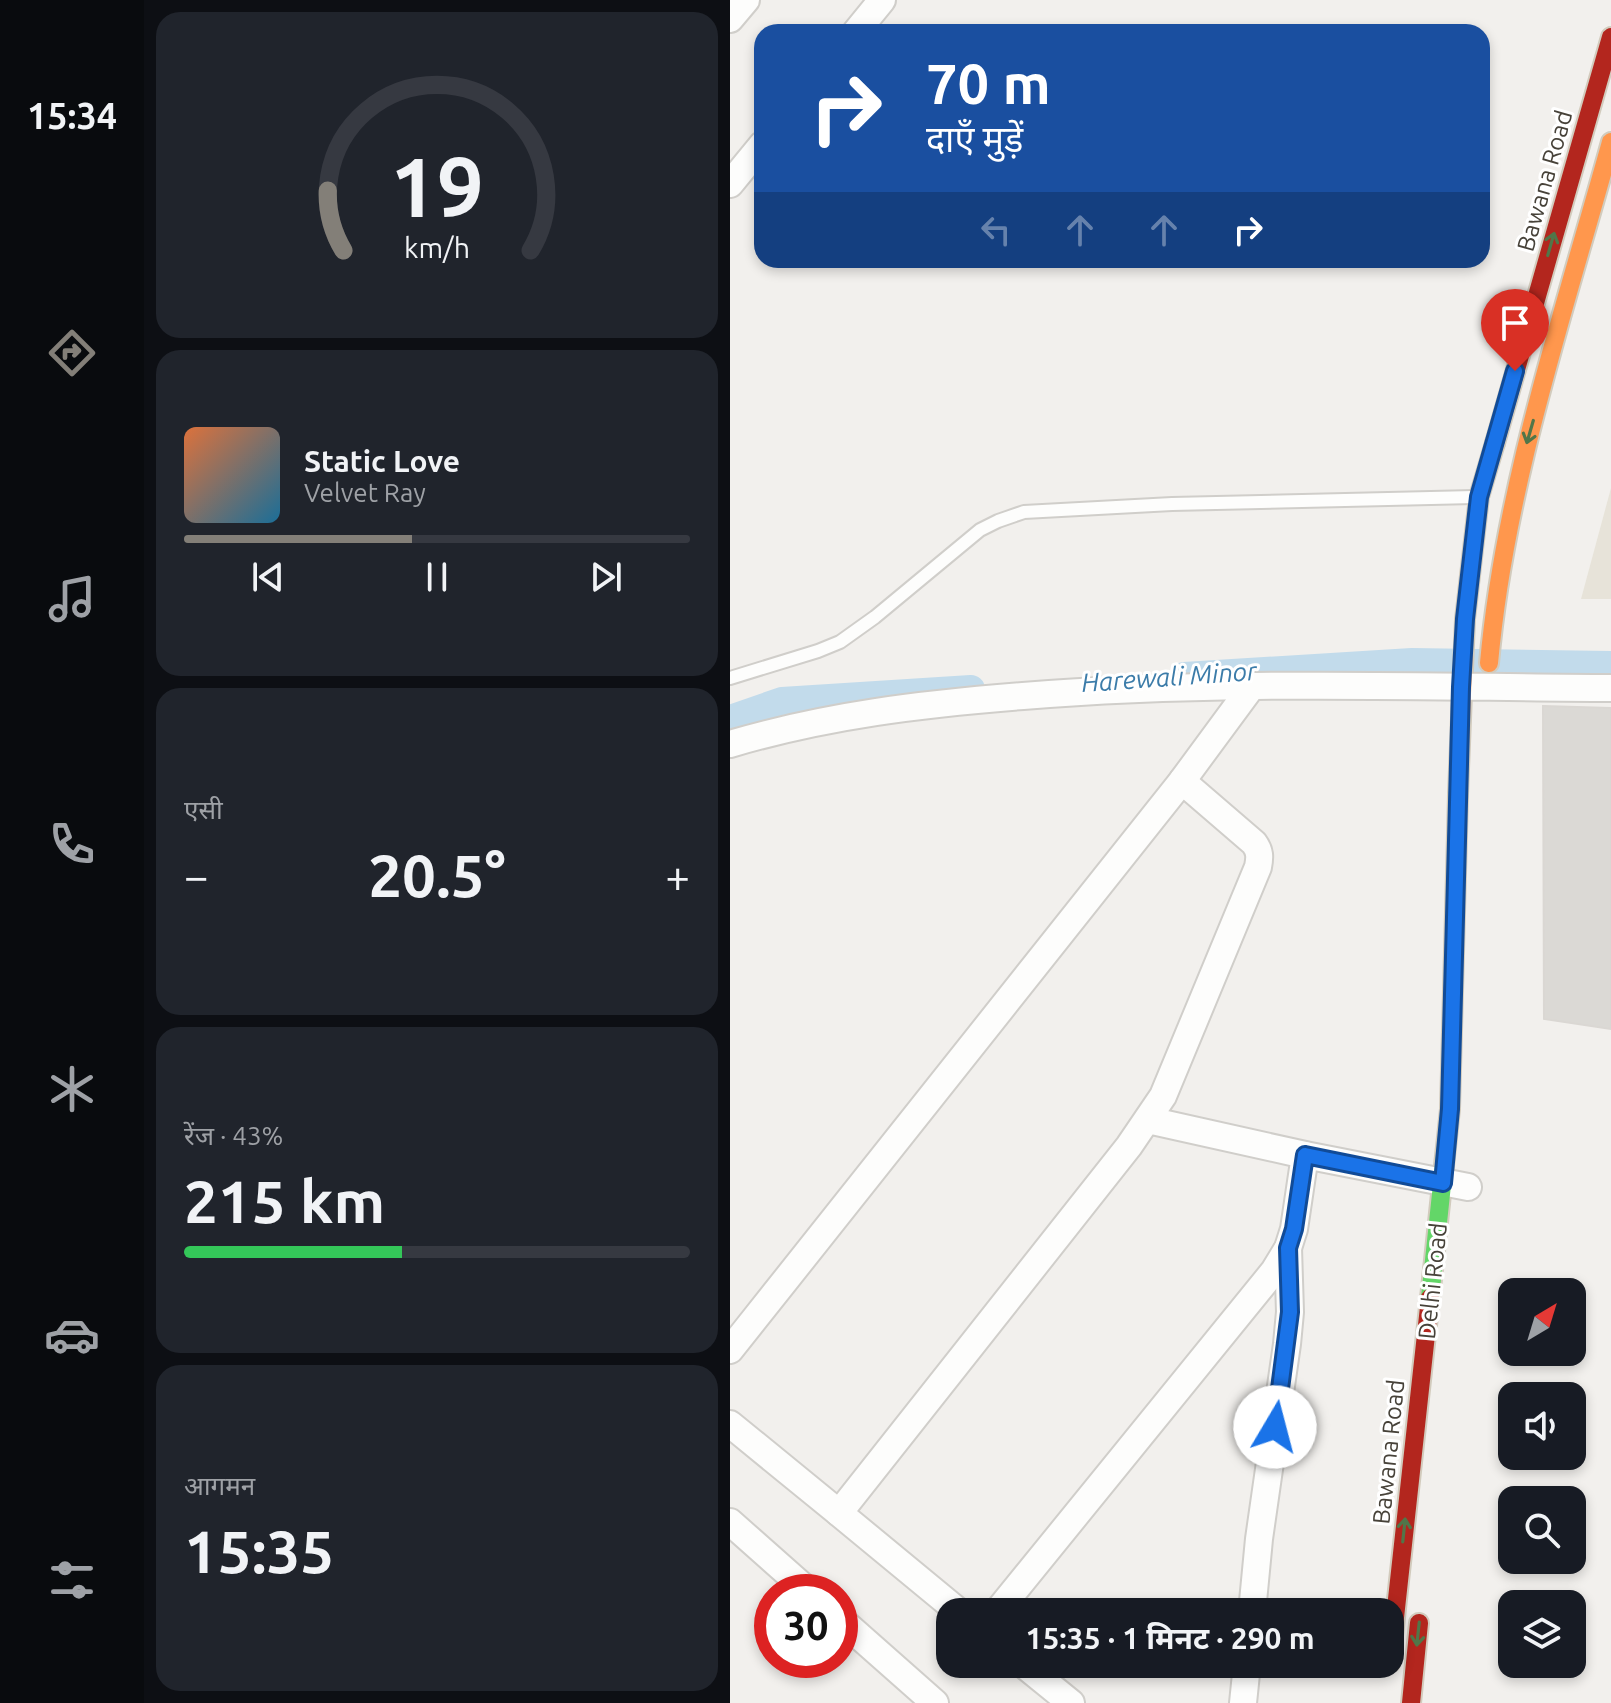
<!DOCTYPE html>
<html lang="hi">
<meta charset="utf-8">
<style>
body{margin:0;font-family:Ubuntu,"Noto Sans Devanagari",sans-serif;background:#20242c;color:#f1f3f6;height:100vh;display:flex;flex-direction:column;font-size:30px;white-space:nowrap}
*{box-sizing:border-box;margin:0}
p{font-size:26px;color:#9ea1a6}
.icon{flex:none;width:44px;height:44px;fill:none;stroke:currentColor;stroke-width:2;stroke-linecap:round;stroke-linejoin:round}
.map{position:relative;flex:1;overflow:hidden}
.panel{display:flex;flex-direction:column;gap:12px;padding:12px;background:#0d0f14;width:586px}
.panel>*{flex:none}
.hud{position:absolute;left:24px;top:24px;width:736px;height:244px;border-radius:24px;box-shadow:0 4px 12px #0003;background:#1a4fa0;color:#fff;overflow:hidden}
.needle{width:52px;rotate:38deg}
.controls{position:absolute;left:768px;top:1278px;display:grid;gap:16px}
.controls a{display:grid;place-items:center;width:88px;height:88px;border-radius:16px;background:#171b24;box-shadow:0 4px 12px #0003;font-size:40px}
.speed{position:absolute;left:24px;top:1574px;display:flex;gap:16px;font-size:40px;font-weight:700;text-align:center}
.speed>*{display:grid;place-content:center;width:104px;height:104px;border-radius:50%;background:#171b24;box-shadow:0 4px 12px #0003;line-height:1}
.speed .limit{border:12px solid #d22;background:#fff;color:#111}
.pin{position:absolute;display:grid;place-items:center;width:68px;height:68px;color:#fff;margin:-82px -34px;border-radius:50% 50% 50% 0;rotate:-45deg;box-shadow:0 0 8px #0007}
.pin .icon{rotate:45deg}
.me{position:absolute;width:88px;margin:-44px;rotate:8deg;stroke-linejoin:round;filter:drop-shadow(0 0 6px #0008)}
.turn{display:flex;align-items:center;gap:28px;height:168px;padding:0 40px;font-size:36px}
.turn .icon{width:104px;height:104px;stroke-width:2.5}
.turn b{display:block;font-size:56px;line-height:68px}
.lanes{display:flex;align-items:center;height:76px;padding:0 40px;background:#0003;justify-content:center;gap:40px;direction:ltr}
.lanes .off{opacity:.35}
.big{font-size:60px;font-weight:700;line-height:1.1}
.panel .tile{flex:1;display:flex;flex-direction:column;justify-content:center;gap:12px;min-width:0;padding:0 28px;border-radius:24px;background:#20242c}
.panel .dial{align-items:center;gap:0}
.dial svg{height:208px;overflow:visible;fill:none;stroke:#363941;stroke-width:7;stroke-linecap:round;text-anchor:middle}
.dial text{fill:#f1f3f6;stroke:none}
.song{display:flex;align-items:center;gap:24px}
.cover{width:96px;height:96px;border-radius:12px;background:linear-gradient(135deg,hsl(20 70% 55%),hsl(200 70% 35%))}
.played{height:8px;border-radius:4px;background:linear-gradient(90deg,#837f78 45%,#363941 45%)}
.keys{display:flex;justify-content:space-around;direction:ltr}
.heat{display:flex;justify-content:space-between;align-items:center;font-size:44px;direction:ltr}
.charge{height:12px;border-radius:6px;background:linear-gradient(90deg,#34c759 43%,#363941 0)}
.trip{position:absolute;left:206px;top:1598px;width:468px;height:80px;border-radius:24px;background:#171b24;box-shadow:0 4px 12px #0003;font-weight:700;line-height:80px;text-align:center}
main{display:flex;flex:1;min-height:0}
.tab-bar{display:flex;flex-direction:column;width:144px;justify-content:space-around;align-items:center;background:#090b0e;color:#9ea1a6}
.tab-bar .icon{width:56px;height:56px}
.tab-bar .on{color:#837f78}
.tab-bar b{font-size:36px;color:#f1f3f6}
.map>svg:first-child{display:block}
.education{fill:#e7e3d9}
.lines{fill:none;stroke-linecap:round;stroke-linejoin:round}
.canal{stroke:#c2dbeb;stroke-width:28}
.building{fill:#dbd9d5;stroke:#dad7d3;stroke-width:2}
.lane-casing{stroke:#d0ceca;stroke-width:16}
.street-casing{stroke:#d0ceca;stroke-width:30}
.fast-casing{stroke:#d2cbbd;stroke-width:22}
.slow-casing{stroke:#d2cbbd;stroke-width:22}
.jam-casing{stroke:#d2cbbd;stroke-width:22}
.lane{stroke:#fdfdfc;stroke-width:12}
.street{stroke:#fdfdfc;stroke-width:26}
.fast{stroke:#63d668;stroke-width:18}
.slow{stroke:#ff974d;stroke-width:18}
.jam{stroke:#b3261e;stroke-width:18}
.oneway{stroke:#517649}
.route-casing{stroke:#114b97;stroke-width:20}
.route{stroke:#1a73e8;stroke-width:14}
.labels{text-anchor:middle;stroke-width:6;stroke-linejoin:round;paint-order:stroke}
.street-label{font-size:24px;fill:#474239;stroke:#fff}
.water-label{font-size:26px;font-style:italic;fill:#3c7ca9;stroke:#fff}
</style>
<main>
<nav class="tab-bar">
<b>15:34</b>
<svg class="icon on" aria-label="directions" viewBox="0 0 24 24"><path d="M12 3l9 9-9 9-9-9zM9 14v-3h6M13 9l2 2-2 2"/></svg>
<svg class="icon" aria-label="music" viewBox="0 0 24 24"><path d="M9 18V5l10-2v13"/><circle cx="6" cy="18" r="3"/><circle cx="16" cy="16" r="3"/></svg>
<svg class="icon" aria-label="phone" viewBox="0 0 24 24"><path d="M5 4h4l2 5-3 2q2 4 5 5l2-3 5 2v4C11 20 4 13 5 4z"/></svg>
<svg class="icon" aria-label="climate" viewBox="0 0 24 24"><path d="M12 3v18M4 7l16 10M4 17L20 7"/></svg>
<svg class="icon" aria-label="car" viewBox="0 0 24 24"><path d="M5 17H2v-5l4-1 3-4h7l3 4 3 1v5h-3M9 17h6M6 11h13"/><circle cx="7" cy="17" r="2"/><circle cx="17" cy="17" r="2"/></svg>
<svg class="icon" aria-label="filters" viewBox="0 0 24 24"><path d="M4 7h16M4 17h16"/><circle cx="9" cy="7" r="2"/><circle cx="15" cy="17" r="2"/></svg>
</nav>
<section class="panel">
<div class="tile dial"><svg viewBox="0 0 100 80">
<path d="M14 69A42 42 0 1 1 86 69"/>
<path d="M14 69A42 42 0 0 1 8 46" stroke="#837f78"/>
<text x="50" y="56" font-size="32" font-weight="700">19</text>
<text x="50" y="72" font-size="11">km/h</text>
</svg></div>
<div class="tile">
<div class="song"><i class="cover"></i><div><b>Static Love</b><p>Velvet Ray</p></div></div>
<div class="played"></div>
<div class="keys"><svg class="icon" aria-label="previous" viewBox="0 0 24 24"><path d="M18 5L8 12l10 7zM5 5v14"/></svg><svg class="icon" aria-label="pause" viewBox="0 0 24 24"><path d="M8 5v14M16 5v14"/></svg><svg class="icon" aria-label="next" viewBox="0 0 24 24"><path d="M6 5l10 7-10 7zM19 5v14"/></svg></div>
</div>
<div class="tile"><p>एसी</p>
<div class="heat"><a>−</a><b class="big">20.5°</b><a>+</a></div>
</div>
<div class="tile"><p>रेंज · 43%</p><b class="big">215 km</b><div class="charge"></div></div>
<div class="tile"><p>आगमन</p><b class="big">15:35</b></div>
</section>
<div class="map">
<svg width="881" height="1703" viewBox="0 0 881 1703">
<rect width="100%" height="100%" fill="#f2f0ed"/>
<polygon class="education" points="881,488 881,599 851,599"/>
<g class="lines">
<g class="canal">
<polyline points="454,676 682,662 881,665"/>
<polyline points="0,719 52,701 241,689"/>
</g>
</g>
<polygon class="building" points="813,706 881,708 881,1029 814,1019"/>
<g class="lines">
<g class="lane-casing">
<polyline id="lane" points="0,678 88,651 110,642 145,617 250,530 268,521 294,512 442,504 744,497"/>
</g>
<g class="street-casing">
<g id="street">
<polyline points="0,19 16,0"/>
<polyline points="126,32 152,0"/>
<polyline points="0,184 32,145"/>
<path d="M 0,744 C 98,715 192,704 293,696 C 488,680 685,687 881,688"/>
<polyline points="418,1120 575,1155 738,1187"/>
<polyline points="0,1350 452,781 522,686"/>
<polyline points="0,1424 109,1513"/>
<polyline points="0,1522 79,1592"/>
<path d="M 229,1612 L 109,1513 L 399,1146 L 433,1096 L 528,867 C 530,857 530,851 524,843 L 452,781"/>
<polyline points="267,1612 544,1271 558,1248 564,1229 575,1155"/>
<polyline points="522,1612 529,1539 557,1344 560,1312 558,1248"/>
<polyline points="110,1619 205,1703"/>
<polyline points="293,1664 341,1703"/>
<polyline points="513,1703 517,1664"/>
</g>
</g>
<g class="fast-casing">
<polyline id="fast" points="700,1298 720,1109 728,794"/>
</g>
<g class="slow-casing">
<g id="slow">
<path d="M 759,663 C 775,486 834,312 881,142"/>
<polyline points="728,794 735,619 749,497 765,443"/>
</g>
</g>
<g class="jam-casing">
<g id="jam">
<polyline points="765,443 881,37"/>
<polyline points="660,1663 700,1298"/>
<polyline points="681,1703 689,1623"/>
</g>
</g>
<use href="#lane" class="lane"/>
<use href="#street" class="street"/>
<use href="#fast" class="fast"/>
<use href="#slow" class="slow"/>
<use href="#jam" class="jam"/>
</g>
<defs><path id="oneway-shaft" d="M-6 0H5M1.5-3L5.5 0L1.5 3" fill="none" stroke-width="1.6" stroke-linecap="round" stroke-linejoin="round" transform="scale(2)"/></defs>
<g class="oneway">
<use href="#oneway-shaft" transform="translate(821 244) rotate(-74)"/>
<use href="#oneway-shaft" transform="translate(800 432) rotate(106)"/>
<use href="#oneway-shaft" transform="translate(674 1530) rotate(-84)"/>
<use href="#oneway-shaft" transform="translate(688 1634) rotate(96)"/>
</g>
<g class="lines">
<g class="route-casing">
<polyline id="route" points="545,1427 560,1312 558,1248 564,1229 575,1155 713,1183 720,1109 731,687 735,619 749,497 785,371"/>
</g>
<use href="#route" class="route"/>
</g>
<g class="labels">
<g class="street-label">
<text transform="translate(815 181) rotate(-74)" y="8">Bawana Road</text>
<text transform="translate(703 1281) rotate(-84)" y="8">Delhi Road</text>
<text transform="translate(659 1452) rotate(-84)" y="8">Bawana Road</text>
</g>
<g class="water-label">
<text transform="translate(439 677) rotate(-4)" y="9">Harewali Minor</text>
</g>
</g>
</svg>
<div class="controls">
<a><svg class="needle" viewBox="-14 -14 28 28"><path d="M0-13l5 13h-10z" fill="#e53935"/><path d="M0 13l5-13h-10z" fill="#9ea1a6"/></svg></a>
<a><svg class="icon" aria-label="sound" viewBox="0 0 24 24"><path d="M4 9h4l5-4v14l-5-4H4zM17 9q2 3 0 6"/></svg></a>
<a><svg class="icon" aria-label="search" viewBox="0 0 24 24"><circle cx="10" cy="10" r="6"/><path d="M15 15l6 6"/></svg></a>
<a><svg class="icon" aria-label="layers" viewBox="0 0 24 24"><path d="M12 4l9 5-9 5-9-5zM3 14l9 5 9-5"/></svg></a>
</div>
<div class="speed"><div class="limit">30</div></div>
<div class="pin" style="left:785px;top:371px;background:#d93025"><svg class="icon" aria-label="arrive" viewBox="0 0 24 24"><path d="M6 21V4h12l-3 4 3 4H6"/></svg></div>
<svg class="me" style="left:545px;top:1427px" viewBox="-20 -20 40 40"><circle r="19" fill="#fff"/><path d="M0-13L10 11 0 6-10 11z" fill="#1a73e8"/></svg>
<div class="trip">15:35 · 1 मिनट · 290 m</div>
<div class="hud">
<div class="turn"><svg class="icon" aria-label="right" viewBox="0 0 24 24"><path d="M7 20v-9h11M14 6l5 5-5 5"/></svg><div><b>70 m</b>दाएँ मुड़ें</div></div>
<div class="lanes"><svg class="icon off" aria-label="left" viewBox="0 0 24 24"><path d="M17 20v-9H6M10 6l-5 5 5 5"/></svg><svg class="icon off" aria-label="ahead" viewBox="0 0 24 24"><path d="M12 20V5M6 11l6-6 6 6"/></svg><svg class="icon off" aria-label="ahead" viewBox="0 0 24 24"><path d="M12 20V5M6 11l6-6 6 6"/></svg><svg class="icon" aria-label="right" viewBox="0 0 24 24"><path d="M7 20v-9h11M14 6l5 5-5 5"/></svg></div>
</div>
</div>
</main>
